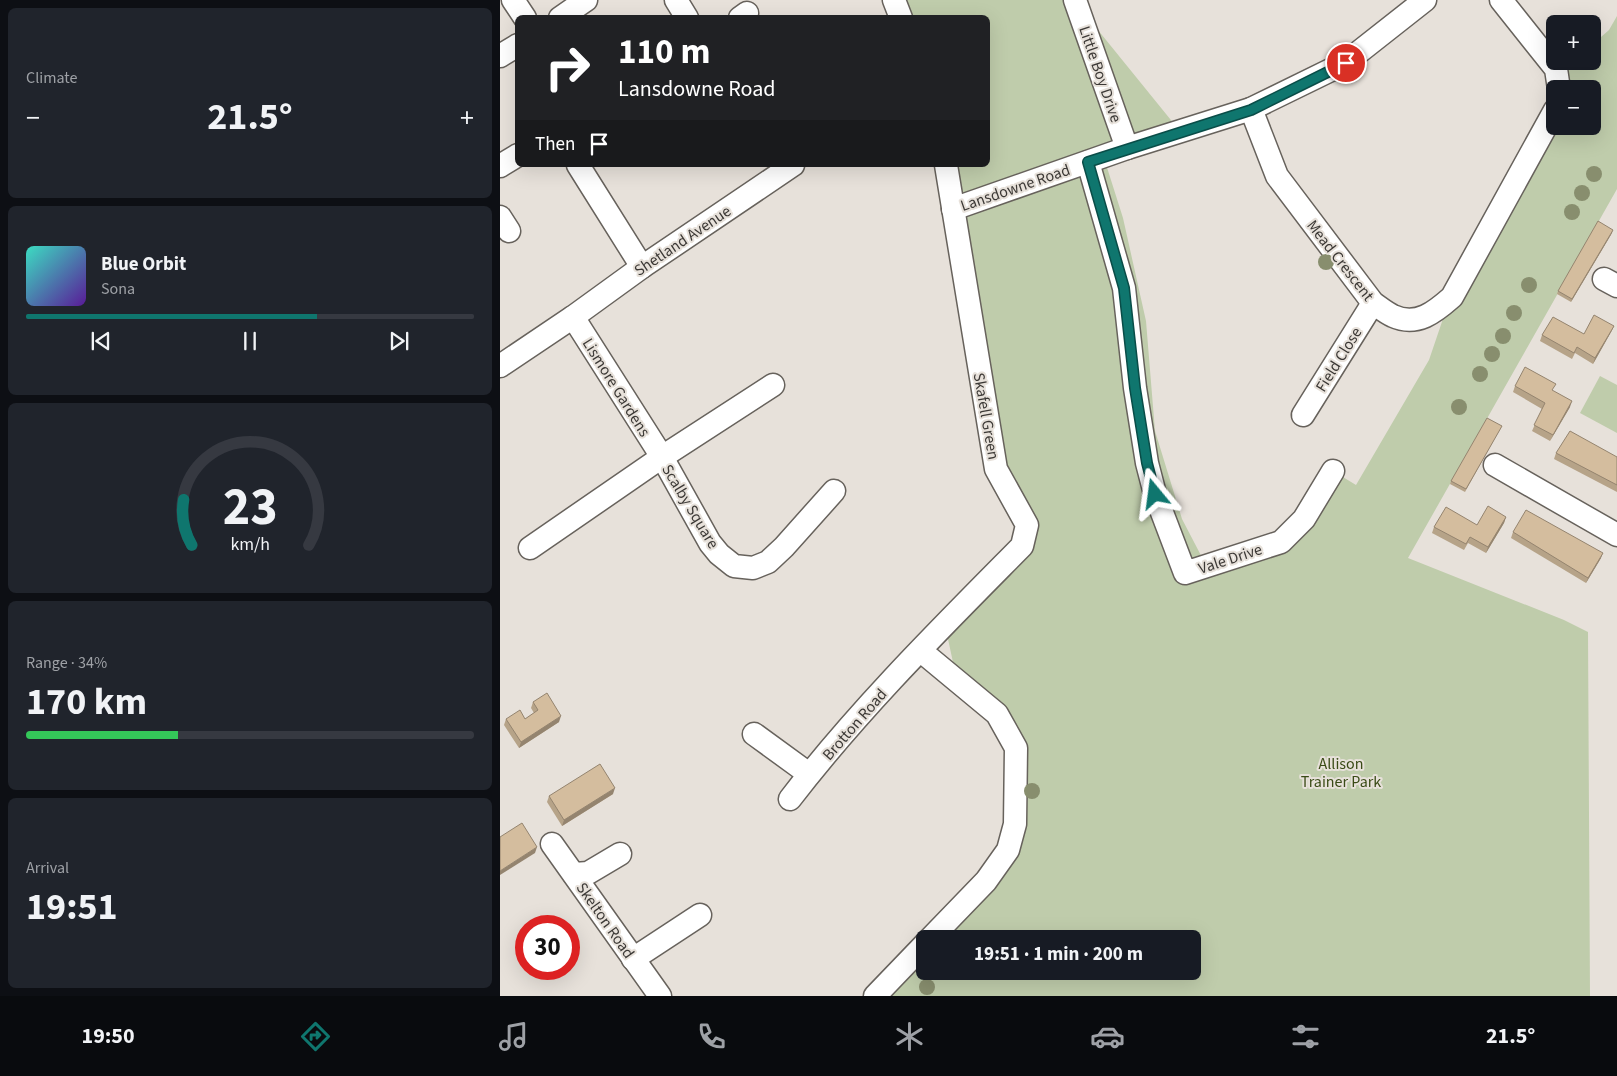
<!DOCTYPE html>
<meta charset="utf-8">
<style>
body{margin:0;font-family:"Source Sans 3",sans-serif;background:#20242c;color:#f1f3f6;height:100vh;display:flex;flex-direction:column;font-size:19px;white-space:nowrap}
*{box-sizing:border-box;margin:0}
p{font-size:16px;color:#9ea1a6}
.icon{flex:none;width:28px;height:28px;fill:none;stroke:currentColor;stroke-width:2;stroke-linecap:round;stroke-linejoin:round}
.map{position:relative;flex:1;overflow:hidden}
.details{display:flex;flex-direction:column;gap:8px;padding:8px;background:#0d0f14;width:500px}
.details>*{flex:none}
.banner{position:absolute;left:15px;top:15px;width:475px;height:152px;border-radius:8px;box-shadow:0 5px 20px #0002;background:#202124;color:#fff;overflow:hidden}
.controls{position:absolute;left:1046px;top:15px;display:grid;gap:10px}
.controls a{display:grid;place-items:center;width:55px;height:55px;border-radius:8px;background:#171b24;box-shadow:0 5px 20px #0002;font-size:25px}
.speed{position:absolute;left:15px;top:915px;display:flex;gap:10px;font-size:25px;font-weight:700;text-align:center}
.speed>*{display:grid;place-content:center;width:65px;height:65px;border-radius:50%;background:#171b24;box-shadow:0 5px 20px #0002;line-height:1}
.speed .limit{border:8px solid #d22;background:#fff;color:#111}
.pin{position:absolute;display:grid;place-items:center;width:42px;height:42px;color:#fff;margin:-21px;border:2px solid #fff;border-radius:50%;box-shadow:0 1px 5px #0007}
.me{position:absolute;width:55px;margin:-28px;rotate:344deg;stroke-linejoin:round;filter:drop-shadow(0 0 4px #0008)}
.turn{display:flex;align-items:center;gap:18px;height:105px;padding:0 20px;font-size:22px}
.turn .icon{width:65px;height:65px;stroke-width:2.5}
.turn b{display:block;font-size:35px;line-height:42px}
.then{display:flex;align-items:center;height:48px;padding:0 20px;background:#0003;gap:10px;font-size:19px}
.big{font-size:38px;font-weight:700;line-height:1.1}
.details .widget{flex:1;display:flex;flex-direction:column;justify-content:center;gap:8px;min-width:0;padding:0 18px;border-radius:8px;background:#20242c}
.details .dial{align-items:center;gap:0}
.dial svg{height:130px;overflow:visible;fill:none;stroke:#363941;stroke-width:7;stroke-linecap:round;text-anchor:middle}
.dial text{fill:#f1f3f6;stroke:none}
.song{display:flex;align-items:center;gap:15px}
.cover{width:60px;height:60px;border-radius:8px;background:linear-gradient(135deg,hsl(170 70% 55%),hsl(270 70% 35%))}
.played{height:5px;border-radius:2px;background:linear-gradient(90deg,#0f766e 65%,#363941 65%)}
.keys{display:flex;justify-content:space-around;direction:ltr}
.heat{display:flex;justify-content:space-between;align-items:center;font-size:28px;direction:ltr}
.charge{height:8px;border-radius:4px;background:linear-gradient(90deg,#34c759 34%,#363941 0)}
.trip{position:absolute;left:416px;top:930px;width:285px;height:50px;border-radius:8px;background:#171b24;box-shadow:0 5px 20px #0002;font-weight:700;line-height:50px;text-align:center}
.tab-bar{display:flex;height:80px;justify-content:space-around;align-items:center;background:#090b0e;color:#9ea1a6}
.tab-bar .icon{width:35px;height:35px}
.tab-bar .current{color:#0f766e}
.tab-bar b{font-size:22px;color:#f1f3f6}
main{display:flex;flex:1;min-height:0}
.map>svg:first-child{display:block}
.green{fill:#bfccab}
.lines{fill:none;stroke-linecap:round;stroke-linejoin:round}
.minor-casing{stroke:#67625c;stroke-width:25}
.minor{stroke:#fff;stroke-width:22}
.tree{fill:#888e6e}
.wall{fill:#b6a388}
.shaded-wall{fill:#94846f}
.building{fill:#d4bd9e;stroke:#94846f}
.route-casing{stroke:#0a4d48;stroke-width:12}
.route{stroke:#0f766e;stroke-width:9}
.labels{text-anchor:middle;stroke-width:4;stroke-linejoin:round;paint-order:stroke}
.street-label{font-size:16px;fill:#3c3936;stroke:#e7e1da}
.park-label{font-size:16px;fill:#3a4b16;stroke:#e7e1da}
</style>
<main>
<section class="details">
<div class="widget"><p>Climate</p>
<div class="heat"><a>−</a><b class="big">21.5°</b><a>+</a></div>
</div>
<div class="widget">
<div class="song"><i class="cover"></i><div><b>Blue Orbit</b><p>Sona</p></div></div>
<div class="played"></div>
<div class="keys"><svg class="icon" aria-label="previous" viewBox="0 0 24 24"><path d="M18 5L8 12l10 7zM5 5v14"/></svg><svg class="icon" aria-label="pause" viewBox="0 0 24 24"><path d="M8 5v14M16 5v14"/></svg><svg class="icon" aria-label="next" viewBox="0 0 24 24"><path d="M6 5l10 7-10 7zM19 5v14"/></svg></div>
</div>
<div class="widget dial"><svg viewBox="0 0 100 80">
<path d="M14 69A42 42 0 1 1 86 69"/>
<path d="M14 69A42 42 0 0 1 9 41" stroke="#0f766e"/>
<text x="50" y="56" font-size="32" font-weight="700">23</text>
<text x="50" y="72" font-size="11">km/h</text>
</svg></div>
<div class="widget"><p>Range · 34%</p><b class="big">170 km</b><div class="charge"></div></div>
<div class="widget"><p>Arrival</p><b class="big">19:51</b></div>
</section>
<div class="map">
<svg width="1117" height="996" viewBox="0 0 1117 996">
<rect width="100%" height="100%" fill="#e7e1da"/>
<g class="green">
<polygon points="392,0 582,0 589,19 679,130 604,158 623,218 646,321 655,431 682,519 707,567 781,542 833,471 856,485 929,360 947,307 1055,126 1092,126 1092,89 1063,89 1068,66 1073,61 1092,61 1093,44 1109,30 1117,16 1117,189 908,558 1064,620 1088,632 1090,996 375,996 425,944 425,971 692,971 692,939 430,939 508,850 515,748 457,681 445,625 522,546 498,473 444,165 488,165 488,18 400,17"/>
<polygon points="1100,376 1117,385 1117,433 1080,413"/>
</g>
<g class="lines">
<g class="minor-casing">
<g id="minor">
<polyline points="13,0 25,18"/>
<polyline points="176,0 187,18"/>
<polyline points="394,0 401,18"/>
<polyline points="575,0 627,148"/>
<polyline points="1001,0 1056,69 1059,89"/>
<polyline points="60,18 86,0"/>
<polyline points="240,18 247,13"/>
<polyline points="0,56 18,45"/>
<path d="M 751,109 L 777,176 L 873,303 C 879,307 886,313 893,316 C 917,327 935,312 952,297 L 1055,110"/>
<polyline points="588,162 624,288 635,388 647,463 655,494 685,573 781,542 804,519 833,471"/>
<polyline points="78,165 142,267"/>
<polyline points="0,166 18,155"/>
<polyline points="453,209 627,148 751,109 845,63 925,0"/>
<polyline points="0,217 9,231"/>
<polyline points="1104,279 1117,286"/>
<polyline points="73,317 162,457 210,543 219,554 234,566 253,568 268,562 284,547 334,491"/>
<polyline points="0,366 73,317 142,267 293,165"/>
<polyline points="803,415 873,303"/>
<polyline points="995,465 1117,535"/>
<polyline points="30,548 162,457 273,385"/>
<polyline points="421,651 497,714 516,748 515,824 508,850 486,881 430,939"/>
<polyline points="254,734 309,774"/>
<path d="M 290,799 C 360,708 442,627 522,546 L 527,525 L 496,469 L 446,165"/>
<polyline points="52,844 160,996"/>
<polyline points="74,874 88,873 120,854"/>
<polyline points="133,959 200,915"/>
<polyline points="375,996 425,944"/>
</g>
</g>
<use href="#minor" class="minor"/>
</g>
<g class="tree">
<circle cx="1094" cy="174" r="8"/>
<circle cx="1082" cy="193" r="8"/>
<circle cx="1072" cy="212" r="8"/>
<circle cx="826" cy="262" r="8"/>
<circle cx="1029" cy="285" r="8"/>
<circle cx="1014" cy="313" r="8"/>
<circle cx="1003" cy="336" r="8"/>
<circle cx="992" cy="354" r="8"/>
<circle cx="980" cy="374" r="8"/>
<circle cx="959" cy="407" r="8"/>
<circle cx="532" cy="791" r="8"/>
<circle cx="427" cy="987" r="8"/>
</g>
<g class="wall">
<polygon points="1112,233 1071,302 1057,294 1058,291"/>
<polygon points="1114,326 1111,332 1093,364 1075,353 1072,359 1040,341 1042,335 1084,334"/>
<polygon points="1015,386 1070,407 1050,441 1032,431 1042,409 1013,392"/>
<polygon points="1000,429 965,492 950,484 951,481"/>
<polygon points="1056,453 1117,457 1117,492 1054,459"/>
<polygon points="1006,517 1004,523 986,553 968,543 964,550 932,533 934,527 977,525"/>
<polygon points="1013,532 1101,558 1086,583 1011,538"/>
<polygon points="33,702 59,722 19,748 4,725 6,719 25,719 34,713 31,708"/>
<polygon points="113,794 62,826 47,802 49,796"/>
</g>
<g class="shaded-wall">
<polygon points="1113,230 1112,233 1071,302 1072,299"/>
<polygon points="1114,326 1111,332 1093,364 1095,358"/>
<polygon points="1072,401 1070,407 1050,441 1053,435"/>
<polygon points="1006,517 1004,523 986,553 988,547"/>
<polygon points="1103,553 1101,558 1086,583 1088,578"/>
<polygon points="61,716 59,722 19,748 21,742"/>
<polygon points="115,788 113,794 62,826 64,820"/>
<polygon points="37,847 35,853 0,875 0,871"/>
</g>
<g class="building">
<polygon points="1098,221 1113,230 1072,299 1058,291"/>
<polygon points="1094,315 1114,326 1095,358 1077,347 1074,353 1042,335 1053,317 1084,334"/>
<polygon points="1025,367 1056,384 1052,390 1072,401 1053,435 1034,425 1045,403 1015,386"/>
<polygon points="987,418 1002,426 966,489 951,481"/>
<polygon points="1070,431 1117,457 1117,485 1056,453"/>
<polygon points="988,506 1006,517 988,547 970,537 966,544 934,527 946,507 977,525"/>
<polygon points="1026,510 1103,553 1088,578 1013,532"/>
<polygon points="47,693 61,716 21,742 6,719 20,710 25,719 38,710 33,702"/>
<polygon points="100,764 115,788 64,820 49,796"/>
<polygon points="22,823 37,847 0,871 0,837"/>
</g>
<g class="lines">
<g class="route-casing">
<polyline id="route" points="655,494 647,463 635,388 624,288 588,162 751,110 846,63"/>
</g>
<use href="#route" class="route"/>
</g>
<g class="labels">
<g class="street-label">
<text transform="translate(601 74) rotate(71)" y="6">Little Boy Drive</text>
<text transform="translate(515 187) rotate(-19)" y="6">Lansdowne Road</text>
<text transform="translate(182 240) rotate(-34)" y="6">Shetland Avenue</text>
<text transform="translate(841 260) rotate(52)" y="6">Mead Crescent</text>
<text transform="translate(838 359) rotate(-58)" y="6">Field Close</text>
<text transform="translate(117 387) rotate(58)" y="6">Lismore Gardens</text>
<text transform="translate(487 416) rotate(80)" y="6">Skafell Green</text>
<text transform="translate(191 506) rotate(59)" y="6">Scalby Square</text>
<text transform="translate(730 558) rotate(-18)" y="6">Vale Drive</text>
<text transform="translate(354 724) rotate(-49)" y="6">Brotton Road</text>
<text transform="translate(106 920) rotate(55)" y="6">Skelton Road</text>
</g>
<g class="park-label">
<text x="841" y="769">Allison<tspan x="841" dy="18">Trainer Park</tspan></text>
</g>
</g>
</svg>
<div class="controls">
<a>+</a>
<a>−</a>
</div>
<div class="speed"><div class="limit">30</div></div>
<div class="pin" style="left:846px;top:63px;background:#d93025"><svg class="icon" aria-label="arrive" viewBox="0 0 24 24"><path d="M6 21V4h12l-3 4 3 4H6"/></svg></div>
<svg class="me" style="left:655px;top:494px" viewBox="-20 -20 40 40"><path d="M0-17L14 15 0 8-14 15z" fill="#0f766e" stroke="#fff" stroke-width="4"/></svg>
<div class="trip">19:51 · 1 min · 200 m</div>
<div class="banner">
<div class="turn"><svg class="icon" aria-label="right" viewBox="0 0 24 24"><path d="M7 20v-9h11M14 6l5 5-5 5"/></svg><div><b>110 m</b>Lansdowne Road</div></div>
<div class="then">Then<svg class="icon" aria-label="arrive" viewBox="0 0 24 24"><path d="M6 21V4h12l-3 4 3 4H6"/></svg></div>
</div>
</div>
</main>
<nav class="tab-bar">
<b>19:50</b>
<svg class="icon current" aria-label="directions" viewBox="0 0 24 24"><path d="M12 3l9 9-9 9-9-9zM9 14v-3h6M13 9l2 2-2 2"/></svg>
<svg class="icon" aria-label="music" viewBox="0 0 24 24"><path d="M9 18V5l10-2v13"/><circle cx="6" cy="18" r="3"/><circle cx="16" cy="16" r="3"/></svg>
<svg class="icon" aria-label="phone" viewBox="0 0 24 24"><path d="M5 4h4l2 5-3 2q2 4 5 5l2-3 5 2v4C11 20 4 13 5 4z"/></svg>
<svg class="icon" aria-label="climate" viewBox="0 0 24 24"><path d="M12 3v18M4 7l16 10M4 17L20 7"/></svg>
<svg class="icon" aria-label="car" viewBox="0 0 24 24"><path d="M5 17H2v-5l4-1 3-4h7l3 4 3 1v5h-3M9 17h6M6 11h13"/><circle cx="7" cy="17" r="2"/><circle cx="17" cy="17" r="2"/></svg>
<svg class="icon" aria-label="filters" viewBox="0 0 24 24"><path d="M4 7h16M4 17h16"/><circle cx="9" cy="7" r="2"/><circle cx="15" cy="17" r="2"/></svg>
<b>21.5°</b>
</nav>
